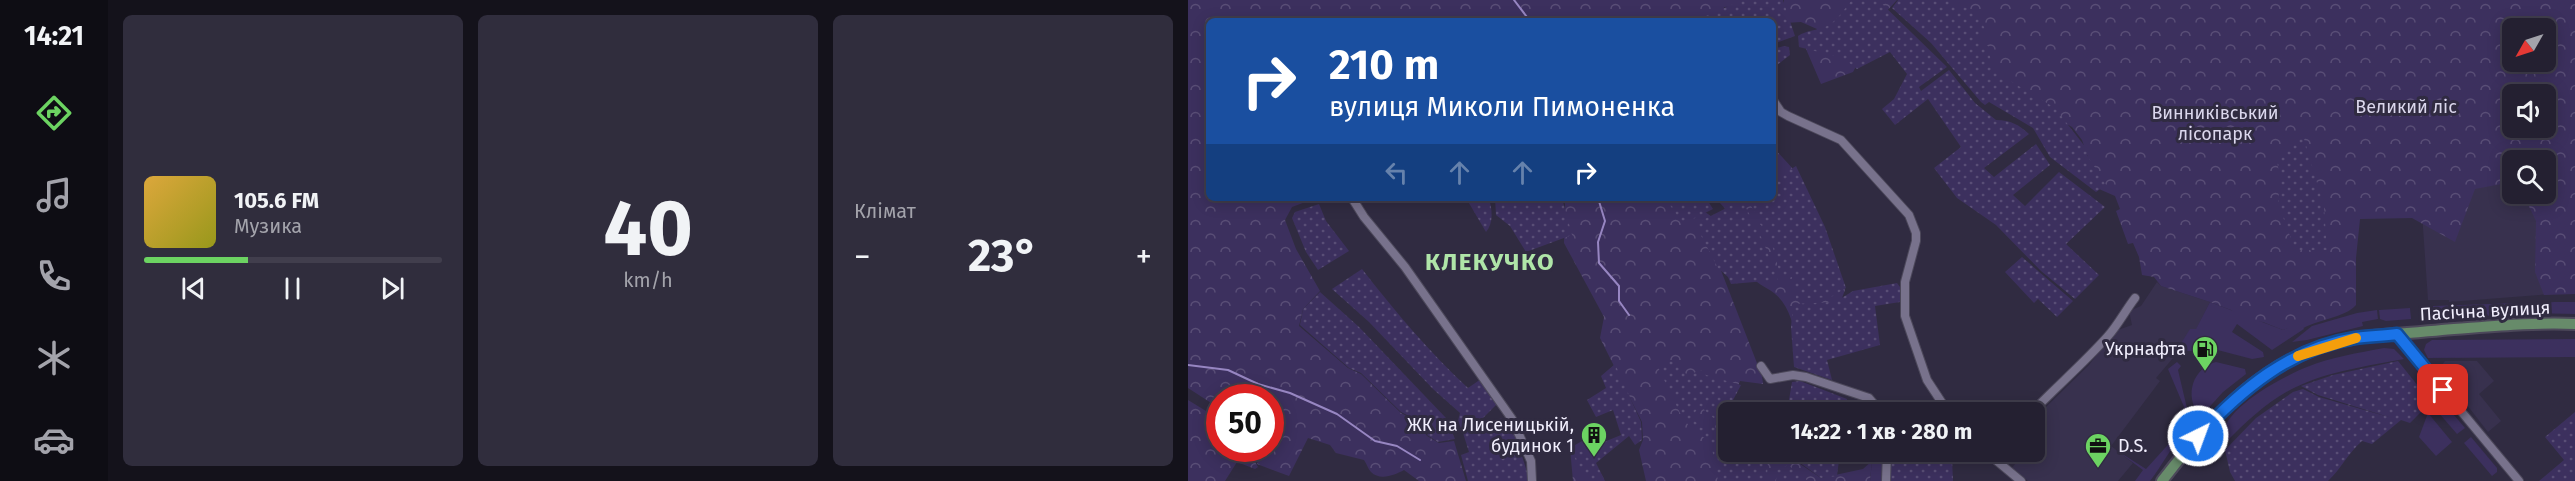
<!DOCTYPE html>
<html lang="uk">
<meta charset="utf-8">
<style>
body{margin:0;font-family:"Fira Sans",sans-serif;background:#302d3d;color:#f1f3f6;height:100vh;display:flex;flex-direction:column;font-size:22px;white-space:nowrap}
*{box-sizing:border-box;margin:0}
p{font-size:20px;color:#a3a3ab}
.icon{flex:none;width:33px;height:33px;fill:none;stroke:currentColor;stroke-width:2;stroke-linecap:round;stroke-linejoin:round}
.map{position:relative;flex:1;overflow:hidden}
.drawer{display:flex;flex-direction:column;gap:15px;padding:15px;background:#14121b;width:1080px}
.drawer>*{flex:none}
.top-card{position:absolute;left:18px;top:18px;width:570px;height:183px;border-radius:9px;box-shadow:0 3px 15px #0003,0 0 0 2px #413e4d;background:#1a4fa0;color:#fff;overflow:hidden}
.needle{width:39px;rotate:231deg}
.buttons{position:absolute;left:1314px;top:18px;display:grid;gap:12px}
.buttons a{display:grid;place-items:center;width:54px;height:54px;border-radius:9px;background:#242031;box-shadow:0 3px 15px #0003,0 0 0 2px #413e4d;font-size:30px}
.speed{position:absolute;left:18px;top:384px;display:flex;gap:12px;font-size:30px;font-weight:700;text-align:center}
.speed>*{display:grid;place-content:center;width:78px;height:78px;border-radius:50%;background:#242031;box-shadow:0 3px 15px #0003,0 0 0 2px #413e4d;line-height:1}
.speed .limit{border:9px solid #d22;background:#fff;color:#111}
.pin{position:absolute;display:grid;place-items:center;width:51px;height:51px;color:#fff;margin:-26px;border-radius:12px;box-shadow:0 3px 9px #0006}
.me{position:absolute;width:66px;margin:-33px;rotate:42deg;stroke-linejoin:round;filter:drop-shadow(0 0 4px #0008)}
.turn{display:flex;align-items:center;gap:21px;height:126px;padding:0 24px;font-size:27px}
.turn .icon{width:78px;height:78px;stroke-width:2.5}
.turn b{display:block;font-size:42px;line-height:51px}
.lanes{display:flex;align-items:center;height:57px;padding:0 24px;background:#0003;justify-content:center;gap:30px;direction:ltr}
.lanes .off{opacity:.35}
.big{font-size:45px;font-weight:700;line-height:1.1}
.drawer .tile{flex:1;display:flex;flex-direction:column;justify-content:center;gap:9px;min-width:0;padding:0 21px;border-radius:9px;background:#302d3d}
.drawer .dial{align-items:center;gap:0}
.dial b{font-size:78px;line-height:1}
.song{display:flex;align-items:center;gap:18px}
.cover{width:72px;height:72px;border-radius:9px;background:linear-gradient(135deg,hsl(40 70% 55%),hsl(60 70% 35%))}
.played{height:6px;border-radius:3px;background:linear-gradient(90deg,#6cd362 35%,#413e4d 35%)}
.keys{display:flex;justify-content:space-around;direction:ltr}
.heat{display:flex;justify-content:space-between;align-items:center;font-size:33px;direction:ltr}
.drawer .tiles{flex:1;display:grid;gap:15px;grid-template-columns:repeat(3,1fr)}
.trip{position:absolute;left:530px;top:402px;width:327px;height:60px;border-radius:9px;background:#242031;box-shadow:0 3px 15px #0003,0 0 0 2px #413e4d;font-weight:700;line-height:60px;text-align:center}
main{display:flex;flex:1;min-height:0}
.menu{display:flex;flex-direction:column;width:108px;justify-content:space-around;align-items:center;background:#0e0d14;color:#a3a3ab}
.menu .icon{width:42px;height:42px}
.menu .selected{color:#6cd362}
.menu b{font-size:27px;color:#f1f3f6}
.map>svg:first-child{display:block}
.built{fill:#38314e}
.grass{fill:#3c305e}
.forest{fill:url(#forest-crowns);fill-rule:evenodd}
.garden{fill:url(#garden-dots)}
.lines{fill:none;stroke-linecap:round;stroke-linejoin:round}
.stream{stroke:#9786c2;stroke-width:2}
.minor-casing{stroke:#4c485a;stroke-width:10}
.major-casing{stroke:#4c485a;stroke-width:14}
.minor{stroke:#78728c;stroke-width:8}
.major{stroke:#678b6a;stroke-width:10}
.route-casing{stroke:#114b97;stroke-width:15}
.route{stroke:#1a73e8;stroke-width:10}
.slow{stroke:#f59e0b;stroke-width:10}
.labels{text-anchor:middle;stroke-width:6;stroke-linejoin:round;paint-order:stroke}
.park-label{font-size:18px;fill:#dbd7ed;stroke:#302b41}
.street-label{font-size:18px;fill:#f1eefd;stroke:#302b41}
.poi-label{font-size:18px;fill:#f1eefd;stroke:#302b41;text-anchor:end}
.district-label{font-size:24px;font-weight:bold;letter-spacing:1.5px;fill:#afe5a8;stroke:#302b41}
</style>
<main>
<nav class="menu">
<b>14:21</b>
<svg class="icon selected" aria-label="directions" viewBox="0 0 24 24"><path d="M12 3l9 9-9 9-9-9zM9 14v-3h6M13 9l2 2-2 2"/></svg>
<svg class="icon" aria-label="music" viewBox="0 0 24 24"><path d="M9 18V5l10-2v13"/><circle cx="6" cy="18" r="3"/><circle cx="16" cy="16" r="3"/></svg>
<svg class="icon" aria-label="phone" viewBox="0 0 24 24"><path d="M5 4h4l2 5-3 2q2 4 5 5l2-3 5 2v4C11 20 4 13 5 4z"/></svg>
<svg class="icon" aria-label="climate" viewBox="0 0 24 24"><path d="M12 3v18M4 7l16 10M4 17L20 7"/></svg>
<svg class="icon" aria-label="car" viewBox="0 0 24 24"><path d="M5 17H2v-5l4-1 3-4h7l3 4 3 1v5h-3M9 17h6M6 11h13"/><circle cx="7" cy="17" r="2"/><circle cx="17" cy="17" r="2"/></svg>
</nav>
<section class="drawer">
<div class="tiles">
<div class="tile">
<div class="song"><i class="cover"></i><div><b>105.6 FM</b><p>Музика</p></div></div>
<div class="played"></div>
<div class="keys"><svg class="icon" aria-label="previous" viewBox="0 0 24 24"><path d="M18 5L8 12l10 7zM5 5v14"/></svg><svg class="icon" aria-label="pause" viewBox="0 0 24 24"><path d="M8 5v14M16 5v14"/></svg><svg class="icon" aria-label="next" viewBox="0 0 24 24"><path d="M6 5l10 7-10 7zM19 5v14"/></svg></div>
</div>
<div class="tile dial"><b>40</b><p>km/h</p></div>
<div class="tile"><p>Клімат</p>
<div class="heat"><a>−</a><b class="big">23°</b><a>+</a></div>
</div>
</div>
</section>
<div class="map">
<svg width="1387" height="481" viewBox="0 0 1387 481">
<defs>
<pattern id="forest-crowns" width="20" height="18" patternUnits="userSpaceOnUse" patternTransform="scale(1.5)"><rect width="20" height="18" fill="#3c305e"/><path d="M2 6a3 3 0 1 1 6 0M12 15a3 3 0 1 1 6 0" fill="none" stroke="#594e76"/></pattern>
<pattern id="garden-dots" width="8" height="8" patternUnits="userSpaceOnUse" patternTransform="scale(1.5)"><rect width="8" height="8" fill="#3c305e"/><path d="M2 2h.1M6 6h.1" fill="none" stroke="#594e76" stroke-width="1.8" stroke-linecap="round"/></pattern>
</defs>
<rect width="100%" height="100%" fill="#302b41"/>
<g class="built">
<polygon points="1324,175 1324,194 1358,194 1362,294 1261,302 1261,300 1240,300 1232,184"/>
<polygon points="969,282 973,286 1022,302 1008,330 992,345 991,351 968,378 972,381 923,446 945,463 930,481 840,481 824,468 836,452 846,452 846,438 858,422 854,419 859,413 857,408 901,365 927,331 944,325 941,311 953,306"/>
<polygon points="1257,361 1289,361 1306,381 1291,394 1313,421 1300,432 1251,369"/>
</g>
<g class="grass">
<polygon points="1022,302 1095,330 1113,322 1116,329 1084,350 1049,324 1044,332 1075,352 1076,357 1064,359 1022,348 1022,344 1008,344 1004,351 998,351 992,345 1002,329 1008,329"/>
<polygon points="1366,302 1387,302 1387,314 1342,313 1339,311 1341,305"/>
<polygon points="1330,303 1331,315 1246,317 1245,306"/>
<polygon points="1222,308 1223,319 1198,321 1192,319 1191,310"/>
<polygon points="1189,310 1190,319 1174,322 1175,326 1119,340 1104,342 1124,326 1169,313"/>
<polygon points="1387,339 1387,357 1240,358 1236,350 1238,344 1244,340"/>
<path d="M 1196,348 L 1206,349 L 1216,359 C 1180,366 1141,371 1108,387 C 1082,399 1059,421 1039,441 L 1034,440 C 1032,409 1094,377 1119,367 C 1143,357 1170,353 1196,348 Z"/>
<polygon points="989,362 993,366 990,370 1002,421 980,369"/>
<path d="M 1028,362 L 1057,369 L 1058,374 L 1035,392 L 1015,414 L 1011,415 C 996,395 1005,368 1028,362 Z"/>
<polygon points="1250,400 1254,401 1277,428 1269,434 1244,405"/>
<polygon points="1240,413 1264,442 1248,456 1231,437"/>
<path d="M 993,426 L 996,435 C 983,446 974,466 962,481 L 947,481 L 955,470 L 928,450 L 958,469 L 987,437 Z"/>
<polygon points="1283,437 1309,468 1309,472 1304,476 1276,443"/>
<polygon points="689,452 693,452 696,473 694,481 682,481 684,461"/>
</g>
<g class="forest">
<path d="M 0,0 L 571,0 L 555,6 L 536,7 L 534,21 L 523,21 L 517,16 L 514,21 L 21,21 L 21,198 L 128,198 L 104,207 L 97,220 L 108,249 L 132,291 L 115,309 L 111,326 L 160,368 L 173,374 L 213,413 L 228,421 L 239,436 L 251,443 L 266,441 L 278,481 L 231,481 L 216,470 C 207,475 192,481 183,472 C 180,469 179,464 176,460 L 148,453 L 142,445 L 120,438 L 101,476 L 69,464 L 72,449 L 82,448 L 82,398 L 32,398 L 31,408 L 0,388 Z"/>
<polygon points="596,0 709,0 696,14 665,72 633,84 618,49 629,29 613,22 596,23"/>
<path d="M 764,0 L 1387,0 L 1387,294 L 1356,295 L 1347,272 L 1348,221 L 1335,194 L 1358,194 L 1358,160 L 1324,160 L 1324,182 L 1287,189 L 1267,242 L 1224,218 L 1172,219 L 1168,258 L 1168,305 C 1157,318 1129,319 1112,330 L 1101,328 L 1095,330 L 1075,322 L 1056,319 L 1043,310 L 1022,302 L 973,286 L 966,277 L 954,275 L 951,257 L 945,243 L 940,244 L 928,211 L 932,209 L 927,196 L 911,189 L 894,140 L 884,127 L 804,82 L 790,40 ZM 1324,28 L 1358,28 L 1358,62 L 1324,62 ZM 1324,94 L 1358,94 L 1358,128 L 1324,128 Z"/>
<path d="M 585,147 L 606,170 L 639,234 L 657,290 L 646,319 L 611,343 C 605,326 601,304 586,293 C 577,286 567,284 562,273 C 549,247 551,216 526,198 L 585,198 Z"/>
<polygon points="375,198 497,198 537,226 520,237 574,376 575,384 552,381 540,412 540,452 594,452 633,478 675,469 684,461 682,481 458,481 451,450 455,440 454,422 412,338 416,317 376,243 377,204"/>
<polygon points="0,400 31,419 32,448 60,449 70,467 67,469 49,462 37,481 0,481"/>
<polygon points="394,441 415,477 416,481 385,481 382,448"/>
</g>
<g class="garden">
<polygon points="554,0 595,0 607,36 585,44 585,21 507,21"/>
<path d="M 664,0 L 690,0 L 759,67 L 731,87 L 733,91 L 761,70 L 787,103 L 808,120 C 823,120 831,125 841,134 L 796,168 L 806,177 L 848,144 L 862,165 L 825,195 L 837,206 L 871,172 L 917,207 L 878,244 L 911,275 L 887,299 L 853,271 L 808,225 L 769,198 L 746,168 L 773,147 L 740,99 L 707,125 L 694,109 L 706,99 L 719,74 L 702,52 L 669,69 L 655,58 L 611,47 L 610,36 C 619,30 627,31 637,27 C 648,23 656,9 664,0 Z"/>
<path d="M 710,0 L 765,0 L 770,6 C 787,8 791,17 798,31 L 790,40 L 800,46 L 804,67 L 824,82 L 867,108 L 902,153 L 899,155 L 918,185 L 908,192 L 862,157 L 845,128 L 801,102 L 797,105 L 793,102 L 743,43 L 704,8 Z"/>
<polygon points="596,46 601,47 602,55 585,68 585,49"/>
<polygon points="1115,135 1136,207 1139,250 1107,250 1090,203 1092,180 1089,160"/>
<polygon points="608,166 637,227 658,288 643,297 608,299 605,277 593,278 585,248 559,198 585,198 585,180"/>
<path d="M 278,198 L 301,198 C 304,210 306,222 298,232 Z"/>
<polygon points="307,198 374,198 384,235 338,252 322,226 308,215"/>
<polygon points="477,198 518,198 525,209 495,224"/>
<polygon points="554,200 575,241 590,280 543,284 540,277 530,268 507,224"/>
<polygon points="131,204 138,221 161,251 130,270 118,252 104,218 107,212"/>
<polygon points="834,257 885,301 869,317 850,299 846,303 817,272"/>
<path d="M 174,269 C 206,310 241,352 280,388 L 293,379 L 309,404 L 293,420 L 274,431 L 270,421 L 272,413 L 245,389 L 181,322 L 144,289 Z"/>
<polygon points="709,283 712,287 712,302 687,306 692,345 639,360 644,380 606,367 603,327 605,304 647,302 665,291"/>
<polygon points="132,292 171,327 258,418 267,439 250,442 239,435 241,433 229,420 213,412 173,373 161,368 112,325 115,309"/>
<polygon points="480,358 499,375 514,370 518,375 553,385 544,402 565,412 540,412 540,425 530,422 512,406 503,417 514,428 521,425 540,434 540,452 580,452 579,481 530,481 523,443 501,426 492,413 470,367"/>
<path d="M 1210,361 L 1243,402 L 1222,423 L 1213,420 L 1184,444 L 1174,441 C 1160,453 1153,469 1140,481 L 1047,481 L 1042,472 L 1037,450 L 1068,418 L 1105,392 L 1115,389 L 1131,397 L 1204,418 L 1130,395 L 1113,386 L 1145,375 Z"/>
<polygon points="427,364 453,422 454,440 447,445 441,436 408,463 417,481 398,481 383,450 389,453 433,435 425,410 408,417 399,400 418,388 413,376"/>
<polygon points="612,381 659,399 657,412 599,412 604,382"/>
<polygon points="1387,412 1387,481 1351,481 1376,460 1357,437"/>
<polygon points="313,418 325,435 327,434 340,475 339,481 280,481 273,455 281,452 275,433"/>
<polygon points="597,452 652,452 649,476 633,478"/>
<polygon points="703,452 774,452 764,459 765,481 703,481"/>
<polygon points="600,465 620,481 621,481 588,481 589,470"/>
</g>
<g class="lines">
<g class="stream">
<polyline points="326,0 342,21"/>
<polyline points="410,198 417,221 410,242 411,263 431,286 431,301 441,315"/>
<polyline points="0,365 40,370 70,384 102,393 149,414 187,441 209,446 232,460"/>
</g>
<g class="minor-casing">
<g id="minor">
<polyline points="585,100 593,112 600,116 653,140 721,215 728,233 728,241 717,282 717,316 739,380 760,412"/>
<polyline points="164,198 176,217 217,267 324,419 343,461 344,481"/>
<polyline points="1209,334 1331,481"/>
<polyline points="573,366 582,379 605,375 618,377 681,398 693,412"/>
<path d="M 844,412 C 869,386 896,363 920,336 C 930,325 937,311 947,298"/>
<polyline points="798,452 833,481"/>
<polyline points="698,481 699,452"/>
</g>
</g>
<g class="major-casing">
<path id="major" d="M 974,481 C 1024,416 1082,351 1168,338 C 1196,334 1226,333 1254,330 C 1298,327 1343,322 1387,324"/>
</g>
<use href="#minor" class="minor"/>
<use href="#major" class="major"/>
</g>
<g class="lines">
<g class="route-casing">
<path id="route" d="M 1010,436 C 1053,390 1102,348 1167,338 C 1181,336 1195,336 1209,334 L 1255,390"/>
</g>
<use href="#route" class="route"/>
<polyline class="slow" points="1110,356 1168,338"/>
</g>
<defs>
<g id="fuel-pin" transform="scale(1.35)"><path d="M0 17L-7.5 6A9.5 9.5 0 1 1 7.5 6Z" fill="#6cd362" stroke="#302b41"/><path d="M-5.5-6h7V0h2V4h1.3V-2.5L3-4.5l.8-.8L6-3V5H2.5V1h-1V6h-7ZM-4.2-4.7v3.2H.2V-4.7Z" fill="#111"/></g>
<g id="building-pin" transform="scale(1.35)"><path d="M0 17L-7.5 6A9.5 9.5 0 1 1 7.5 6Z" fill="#6cd362" stroke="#302b41"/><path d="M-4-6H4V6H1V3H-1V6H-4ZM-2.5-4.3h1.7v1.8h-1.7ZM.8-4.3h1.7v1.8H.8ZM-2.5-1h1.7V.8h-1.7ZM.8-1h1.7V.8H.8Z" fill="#111"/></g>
<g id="office-pin" transform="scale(1.35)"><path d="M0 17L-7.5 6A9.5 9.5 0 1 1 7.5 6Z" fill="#6cd362" stroke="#302b41"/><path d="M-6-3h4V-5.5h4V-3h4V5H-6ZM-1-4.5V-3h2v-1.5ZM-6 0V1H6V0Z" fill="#111"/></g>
</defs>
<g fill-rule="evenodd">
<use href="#fuel-pin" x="1017" y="349"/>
<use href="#building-pin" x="406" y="435"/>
<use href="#office-pin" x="910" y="446"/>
</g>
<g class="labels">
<g class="park-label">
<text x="1218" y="113">Великий ліс</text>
<text x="1027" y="119">Винниківський<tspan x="1027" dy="21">лісопарк</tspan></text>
</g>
<g class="street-label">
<text transform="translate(1297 311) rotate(-3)" y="6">Пасічна вулиця</text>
</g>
<g class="poi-label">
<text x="998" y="355">Укрнафта</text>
<text x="386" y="431">ЖК на Лисеницькій,<tspan x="386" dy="21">будинок 1</tspan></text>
<text x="930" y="452" text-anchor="start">D.S.</text>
</g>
<g class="district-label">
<text x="302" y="270">КЛЕКУЧКО</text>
</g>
</g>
</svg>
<div class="buttons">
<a><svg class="needle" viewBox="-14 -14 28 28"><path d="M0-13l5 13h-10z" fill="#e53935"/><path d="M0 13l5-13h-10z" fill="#a3a3ab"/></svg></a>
<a><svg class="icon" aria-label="sound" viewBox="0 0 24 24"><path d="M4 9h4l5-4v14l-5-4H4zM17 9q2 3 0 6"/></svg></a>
<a><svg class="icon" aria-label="search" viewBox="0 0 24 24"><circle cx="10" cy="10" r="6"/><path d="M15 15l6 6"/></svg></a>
</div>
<div class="speed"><div class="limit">50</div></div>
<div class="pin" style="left:1255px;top:390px;background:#d93025"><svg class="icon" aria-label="arrive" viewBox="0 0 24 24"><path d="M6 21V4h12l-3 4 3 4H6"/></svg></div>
<svg class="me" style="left:1010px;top:436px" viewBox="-20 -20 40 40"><circle r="17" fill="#1a73e8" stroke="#fff" stroke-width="3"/><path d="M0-11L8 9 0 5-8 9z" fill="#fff"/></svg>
<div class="trip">14:22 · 1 хв · 280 m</div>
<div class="top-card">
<div class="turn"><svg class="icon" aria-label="right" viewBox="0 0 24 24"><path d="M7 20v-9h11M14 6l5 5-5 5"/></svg><div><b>210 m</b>вулиця Миколи Пимоненка</div></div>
<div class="lanes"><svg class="icon off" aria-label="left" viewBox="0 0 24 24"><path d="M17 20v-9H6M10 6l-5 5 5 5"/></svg><svg class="icon off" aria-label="ahead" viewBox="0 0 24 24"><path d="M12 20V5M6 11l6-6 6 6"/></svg><svg class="icon off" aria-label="ahead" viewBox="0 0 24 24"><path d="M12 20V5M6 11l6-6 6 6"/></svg><svg class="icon" aria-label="right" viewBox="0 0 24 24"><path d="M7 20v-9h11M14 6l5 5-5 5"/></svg></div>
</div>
</div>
</main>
